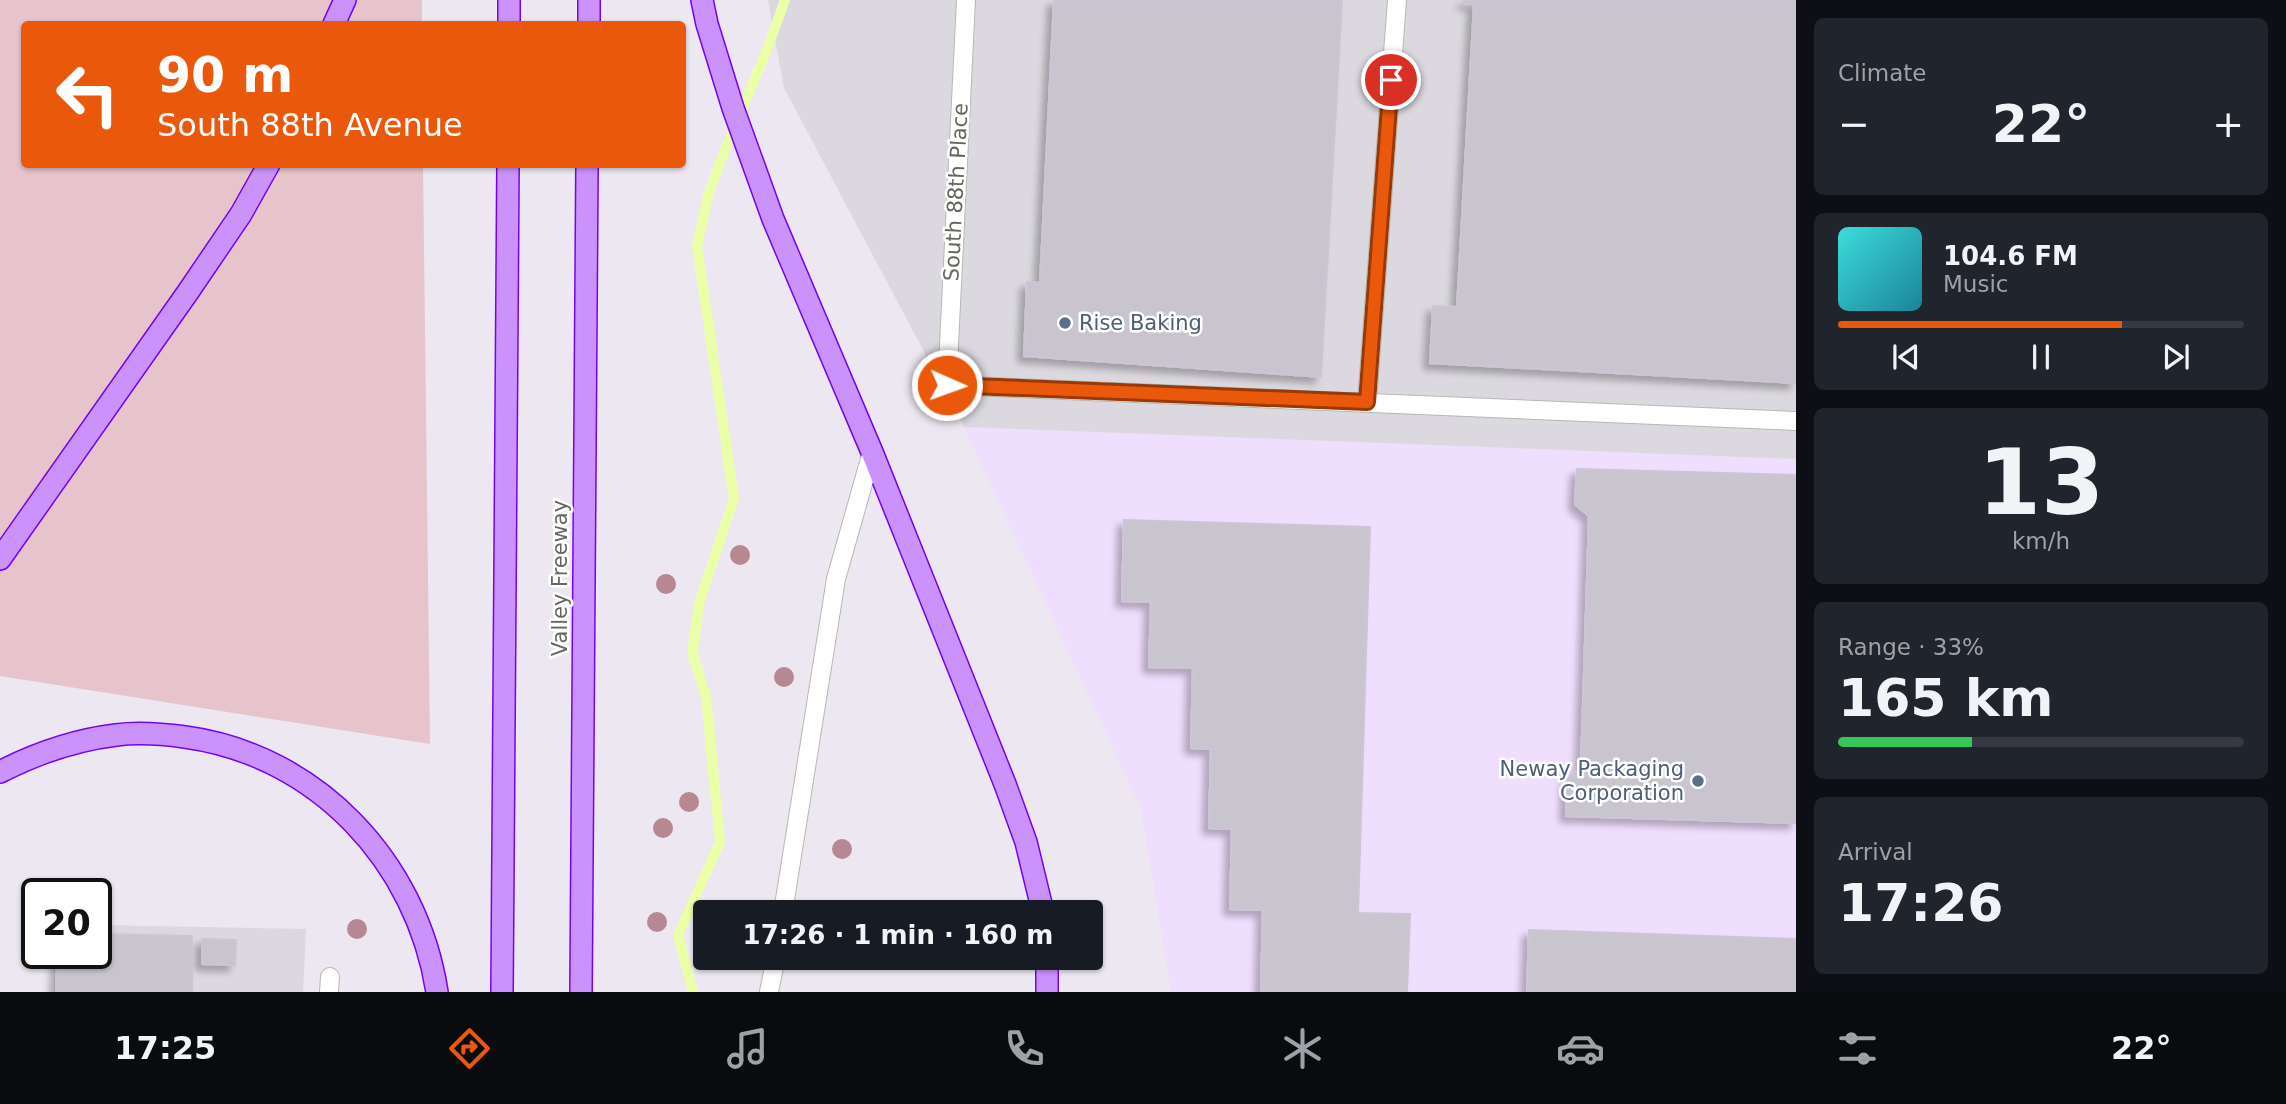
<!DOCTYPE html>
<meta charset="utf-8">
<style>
body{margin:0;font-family:"DejaVu Sans",sans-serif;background:#20242c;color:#f1f3f6;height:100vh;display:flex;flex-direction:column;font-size:26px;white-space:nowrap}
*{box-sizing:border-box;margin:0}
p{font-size:23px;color:#9ea1a6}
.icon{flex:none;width:38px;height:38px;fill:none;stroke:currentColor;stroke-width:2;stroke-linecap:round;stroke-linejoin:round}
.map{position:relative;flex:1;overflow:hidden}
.side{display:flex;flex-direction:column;gap:18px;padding:18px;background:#0d0f14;width:490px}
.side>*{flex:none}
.guide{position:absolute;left:21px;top:21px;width:665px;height:147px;border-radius:7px;box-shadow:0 2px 5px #0004;background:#ea580c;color:#fff;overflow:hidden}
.speed{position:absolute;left:21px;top:878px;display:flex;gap:14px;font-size:35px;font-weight:700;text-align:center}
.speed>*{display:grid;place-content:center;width:91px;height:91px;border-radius:50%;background:#171b24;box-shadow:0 2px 5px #0004;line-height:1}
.speed .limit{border:4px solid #111;border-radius:10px;background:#fff;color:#111}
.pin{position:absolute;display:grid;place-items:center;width:60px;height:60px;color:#fff;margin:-30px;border:4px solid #fff;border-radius:50%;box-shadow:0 2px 7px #0007}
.me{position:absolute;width:77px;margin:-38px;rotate:92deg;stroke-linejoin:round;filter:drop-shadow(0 0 5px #0008)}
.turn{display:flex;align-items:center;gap:24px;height:147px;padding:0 21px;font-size:32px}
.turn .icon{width:91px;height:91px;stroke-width:2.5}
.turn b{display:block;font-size:49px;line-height:60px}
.big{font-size:52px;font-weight:600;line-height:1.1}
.side .card{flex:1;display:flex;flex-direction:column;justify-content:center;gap:10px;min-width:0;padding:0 24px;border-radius:10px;background:#20242c}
.side .dial{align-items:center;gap:0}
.dial b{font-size:91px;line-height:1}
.song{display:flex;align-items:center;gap:21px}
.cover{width:84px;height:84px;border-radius:10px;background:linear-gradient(135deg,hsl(180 70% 55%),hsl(190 70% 35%))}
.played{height:7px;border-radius:4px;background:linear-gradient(90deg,#ea580c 70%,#363941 70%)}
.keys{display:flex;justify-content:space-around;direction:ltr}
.heat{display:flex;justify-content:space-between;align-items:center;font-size:38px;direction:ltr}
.charge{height:10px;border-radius:5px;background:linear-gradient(90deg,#34c759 33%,#363941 0)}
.trip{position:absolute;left:693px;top:900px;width:410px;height:70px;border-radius:7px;background:#171b24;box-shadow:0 2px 5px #0004;font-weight:600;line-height:70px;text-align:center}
.dock{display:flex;height:112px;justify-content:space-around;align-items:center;background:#090b0e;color:#9ea1a6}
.dock .icon{width:49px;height:49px}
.dock .on{color:#ea580c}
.dock b{font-size:32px;color:#f1f3f6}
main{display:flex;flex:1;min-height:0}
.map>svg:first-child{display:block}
.commercial{fill:#f0defe}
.industrial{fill:#dbd9df}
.green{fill:#e7c4cb}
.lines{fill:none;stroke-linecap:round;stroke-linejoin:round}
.stream{stroke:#ebfea8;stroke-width:10}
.building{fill:#c9c5ce;stroke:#cdc5d5;stroke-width:2;filter:url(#shadow)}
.service-casing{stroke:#b6b9b2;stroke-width:20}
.motorway-casing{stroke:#7602f5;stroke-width:24}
.service{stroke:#fff;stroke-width:18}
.motorway{stroke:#cb92fc;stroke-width:21}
.tree{fill:#b78792}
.route-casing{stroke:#983908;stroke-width:18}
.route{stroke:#ea580c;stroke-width:12}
.service-dot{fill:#5c6f8a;stroke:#fff;stroke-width:2.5}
.labels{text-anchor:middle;stroke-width:5;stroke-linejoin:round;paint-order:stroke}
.street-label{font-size:21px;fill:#64675e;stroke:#fff}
.service-label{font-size:21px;fill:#4e5e75;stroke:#fff;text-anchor:start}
</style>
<main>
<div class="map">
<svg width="1796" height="992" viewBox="0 0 1796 992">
<defs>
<filter id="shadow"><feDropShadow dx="-6" dy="6" stdDeviation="3.5" flood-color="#0004"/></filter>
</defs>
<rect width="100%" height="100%" fill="#ece7f0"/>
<polygon class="commercial" points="964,427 1796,459 1796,992 1171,992 1141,809"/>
<g class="industrial">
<polygon points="768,0 1796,0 1796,459 964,427 784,88"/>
<polygon points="96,925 306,929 303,992 54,992 55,954 96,954"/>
</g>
<polygon class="green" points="0,0 422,0 422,24 24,24 24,164 423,165 430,744 0,676"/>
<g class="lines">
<polyline class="stream" points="693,992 678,935 720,842 706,696 692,653 700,600 734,499 697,246 708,196 720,162 766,52 785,0"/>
</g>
<g class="building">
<polygon points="1054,0 1342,0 1321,377 1024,356 1027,282 1040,283"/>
<polygon points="1464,0 1796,0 1796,383 1430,363 1433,306 1457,307 1474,4 1464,3"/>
<polygon points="1577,469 1796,475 1796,823 1566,816 1567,780 1581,767 1589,516 1575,504"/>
<polygon points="1124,520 1370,527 1358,913 1410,914 1407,992 1261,992 1263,910 1230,909 1232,829 1209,828 1211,749 1191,748 1193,668 1149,667 1151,602 1122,601"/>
<polygon points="1529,930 1796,939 1796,992 1527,992"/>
<polygon points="96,934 192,936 192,992 56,992 57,954 96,954"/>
<polygon points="202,939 236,940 235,965 202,964"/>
</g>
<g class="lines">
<g class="service-casing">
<g id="service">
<polyline points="966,0 947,385 1796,421"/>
<polyline points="1367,402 1397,0"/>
<polyline points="783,912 836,579 872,452"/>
<polyline points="329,992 330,977"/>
<polyline points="769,992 776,957"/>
</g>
</g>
<g class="motorway-casing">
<g id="motorway">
<polyline points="702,0 707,24 733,108 773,219 872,452 1005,784 1026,842 1043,912"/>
<polyline points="334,24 345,0"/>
<polyline points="509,24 509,0"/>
<polyline points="589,24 589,0"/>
<polyline points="0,559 188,292 241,214 269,164"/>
<path d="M 0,772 C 37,753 75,740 116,735 C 139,732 163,734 185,737 C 317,755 417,862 437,992"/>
<polyline points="1047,957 1047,992"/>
<polyline points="502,992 508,164"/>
<polyline points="581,992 587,164"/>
</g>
</g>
<use href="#service" class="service"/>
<use href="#motorway" class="motorway"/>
</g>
<g class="tree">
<circle cx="740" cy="555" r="10"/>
<circle cx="666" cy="584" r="10"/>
<circle cx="784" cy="677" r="10"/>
<circle cx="689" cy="802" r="10"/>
<circle cx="663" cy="828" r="10"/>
<circle cx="842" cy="849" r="10"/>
<circle cx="657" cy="922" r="10"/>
<circle cx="357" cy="929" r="10"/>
</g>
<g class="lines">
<g class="route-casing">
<polyline id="route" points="947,385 1367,402 1391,80"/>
</g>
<use href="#route" class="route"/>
</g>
<g class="service-dot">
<circle cx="1065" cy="323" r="7"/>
<circle cx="1698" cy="781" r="7"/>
</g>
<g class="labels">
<g class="street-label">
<text transform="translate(956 192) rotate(-87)" y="7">South 88th Place</text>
<text transform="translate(560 578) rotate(-90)" y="7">Valley Freeway</text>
</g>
<g class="service-label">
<text x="1079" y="330">Rise Baking</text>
<text x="1684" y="776" text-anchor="end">Neway Packaging<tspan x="1684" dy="24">Corporation</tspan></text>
</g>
</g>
</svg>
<div class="speed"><div class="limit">20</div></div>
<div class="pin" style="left:1391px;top:80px;background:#d93025"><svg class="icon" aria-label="arrive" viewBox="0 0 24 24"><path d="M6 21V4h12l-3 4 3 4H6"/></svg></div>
<svg class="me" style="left:947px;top:385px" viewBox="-20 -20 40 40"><circle r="17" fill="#ea580c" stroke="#fff" stroke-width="3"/><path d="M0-11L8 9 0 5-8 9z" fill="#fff"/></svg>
<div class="trip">17:26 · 1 min · 160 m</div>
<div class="guide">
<div class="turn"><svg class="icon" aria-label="left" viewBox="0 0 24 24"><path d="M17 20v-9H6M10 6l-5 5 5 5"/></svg><div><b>90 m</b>South 88th Avenue</div></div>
</div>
</div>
<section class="side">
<div class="card"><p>Climate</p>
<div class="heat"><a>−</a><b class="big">22°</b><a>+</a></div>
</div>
<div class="card">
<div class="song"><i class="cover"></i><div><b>104.6 FM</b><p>Music</p></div></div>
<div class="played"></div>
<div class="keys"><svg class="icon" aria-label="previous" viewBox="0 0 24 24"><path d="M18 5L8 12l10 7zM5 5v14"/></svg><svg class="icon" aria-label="pause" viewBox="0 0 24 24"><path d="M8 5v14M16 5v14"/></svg><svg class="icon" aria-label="next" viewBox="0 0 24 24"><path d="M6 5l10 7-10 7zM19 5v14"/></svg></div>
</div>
<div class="card dial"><b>13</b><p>km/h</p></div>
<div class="card"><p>Range · 33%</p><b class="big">165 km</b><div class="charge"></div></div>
<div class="card"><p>Arrival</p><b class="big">17:26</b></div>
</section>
</main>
<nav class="dock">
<b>17:25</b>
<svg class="icon on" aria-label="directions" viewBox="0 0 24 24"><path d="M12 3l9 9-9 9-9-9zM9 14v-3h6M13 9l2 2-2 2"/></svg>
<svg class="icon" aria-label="music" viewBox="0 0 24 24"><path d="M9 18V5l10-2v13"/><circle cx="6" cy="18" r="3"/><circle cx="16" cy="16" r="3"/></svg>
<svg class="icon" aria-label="phone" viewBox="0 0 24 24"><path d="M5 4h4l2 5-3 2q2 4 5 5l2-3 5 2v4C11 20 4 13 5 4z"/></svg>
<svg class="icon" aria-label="climate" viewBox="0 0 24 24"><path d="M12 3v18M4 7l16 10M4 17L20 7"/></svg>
<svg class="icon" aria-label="car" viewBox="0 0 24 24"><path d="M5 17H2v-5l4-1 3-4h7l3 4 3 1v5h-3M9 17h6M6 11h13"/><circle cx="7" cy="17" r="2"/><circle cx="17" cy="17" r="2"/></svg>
<svg class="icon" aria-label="filters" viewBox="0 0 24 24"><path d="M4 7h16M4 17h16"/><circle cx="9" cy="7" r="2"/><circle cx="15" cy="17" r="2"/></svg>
<b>22°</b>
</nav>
